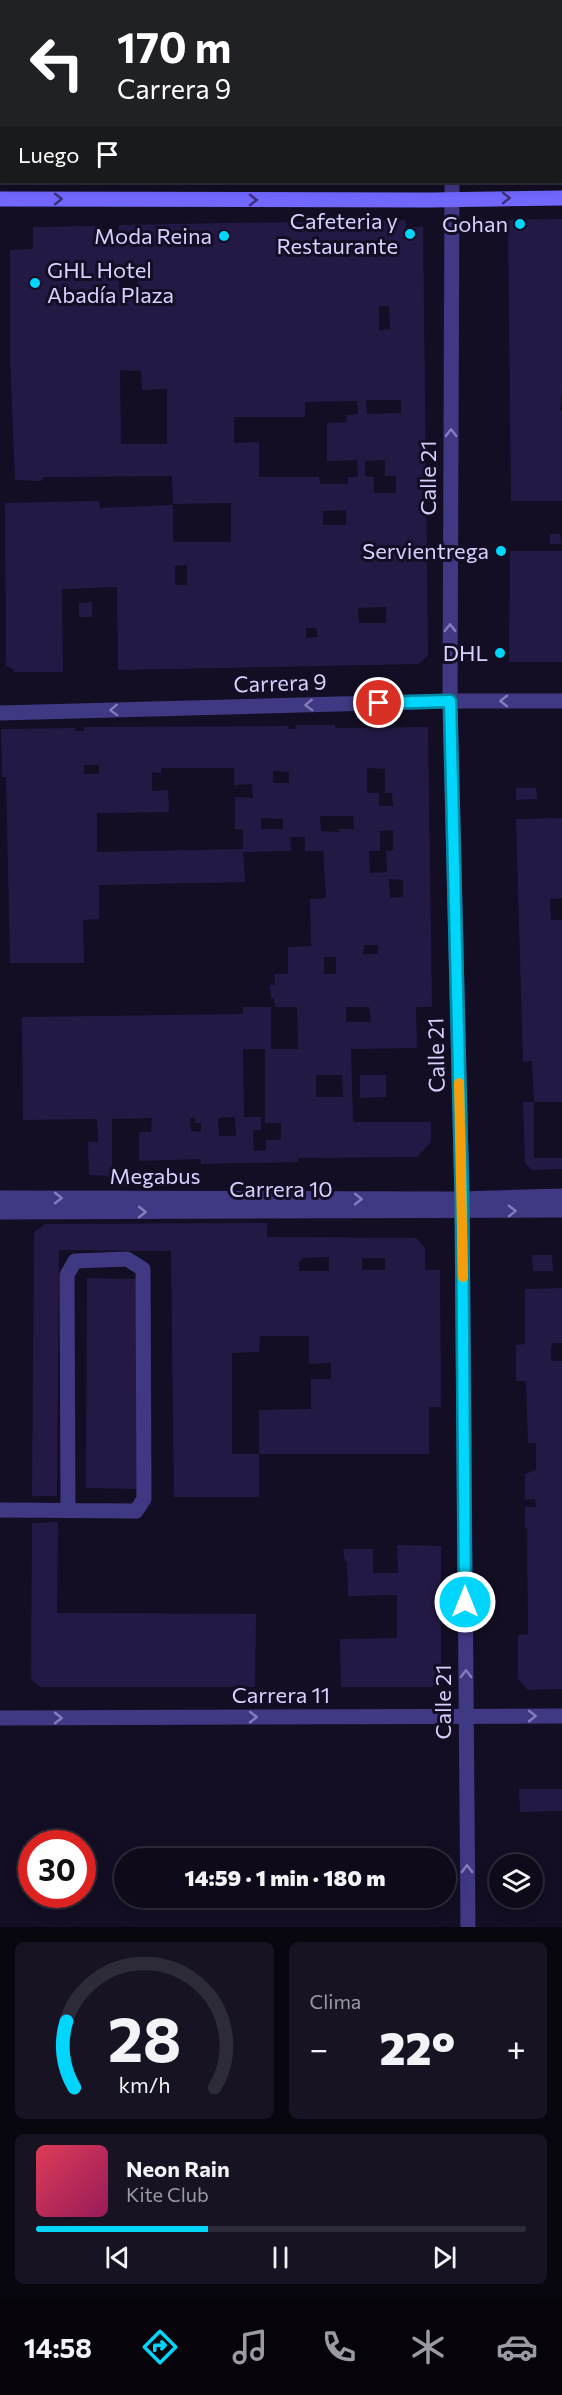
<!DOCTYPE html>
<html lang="es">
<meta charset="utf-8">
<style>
body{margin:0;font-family:Commissioner,sans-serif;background:#171323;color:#f1f3f6;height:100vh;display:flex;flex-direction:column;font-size:22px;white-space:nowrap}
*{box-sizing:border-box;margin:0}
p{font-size:20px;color:#9b9aa2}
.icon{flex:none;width:33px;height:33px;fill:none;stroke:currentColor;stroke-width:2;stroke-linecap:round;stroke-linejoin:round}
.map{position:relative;height:1927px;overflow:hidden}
.sheet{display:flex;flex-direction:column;gap:15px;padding:15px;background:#08060e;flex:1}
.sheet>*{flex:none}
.guide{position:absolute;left:0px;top:0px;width:562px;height:183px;box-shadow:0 3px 15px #0003,0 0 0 2px #2e2b39;background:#202124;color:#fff;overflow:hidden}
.controls{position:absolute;left:489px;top:1854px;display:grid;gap:12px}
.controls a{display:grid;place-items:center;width:54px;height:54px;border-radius:50%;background:#0e0a1a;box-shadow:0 3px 15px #0003,0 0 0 2px #2e2b39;font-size:30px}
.speed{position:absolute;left:18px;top:1830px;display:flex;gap:12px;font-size:30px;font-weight:700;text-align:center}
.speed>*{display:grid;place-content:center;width:78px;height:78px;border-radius:50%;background:#0e0a1a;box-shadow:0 3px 15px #0003,0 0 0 2px #2e2b39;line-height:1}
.speed .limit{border:9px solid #d22;background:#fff;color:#111}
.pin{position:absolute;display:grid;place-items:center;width:51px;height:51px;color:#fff;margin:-26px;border:3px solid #fff;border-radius:50%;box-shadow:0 2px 6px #0007}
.me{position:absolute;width:66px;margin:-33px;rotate:0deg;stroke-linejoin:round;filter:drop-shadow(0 0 4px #0008)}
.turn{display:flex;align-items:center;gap:21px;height:126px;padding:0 18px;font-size:27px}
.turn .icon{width:78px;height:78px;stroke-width:2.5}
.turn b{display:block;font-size:42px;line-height:51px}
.then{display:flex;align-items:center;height:57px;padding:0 18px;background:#0003;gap:12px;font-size:22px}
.big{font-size:45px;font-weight:800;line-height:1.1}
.sheet .card{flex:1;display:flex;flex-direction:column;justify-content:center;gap:9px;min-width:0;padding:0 21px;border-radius:9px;background:#171323}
.sheet .dial{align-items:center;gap:0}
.dial svg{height:156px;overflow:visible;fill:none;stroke:#2e2b39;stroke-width:7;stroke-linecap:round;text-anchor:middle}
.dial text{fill:#f1f3f6;stroke:none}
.song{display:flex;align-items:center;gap:18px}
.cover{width:72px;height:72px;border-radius:9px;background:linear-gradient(135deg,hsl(350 70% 55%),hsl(330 70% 35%))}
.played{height:6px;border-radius:3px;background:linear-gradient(90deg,#00d6fb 35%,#2e2b39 35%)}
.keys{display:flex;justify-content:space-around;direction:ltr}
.heat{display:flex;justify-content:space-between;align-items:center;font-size:33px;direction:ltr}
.sheet .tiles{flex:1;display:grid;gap:15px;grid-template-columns:1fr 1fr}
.card:last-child{grid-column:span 2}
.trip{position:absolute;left:114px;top:1848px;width:342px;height:60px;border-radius:30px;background:#0e0a1a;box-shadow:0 3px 15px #0003,0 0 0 2px #2e2b39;font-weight:800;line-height:60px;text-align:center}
.dock{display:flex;height:96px;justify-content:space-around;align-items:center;background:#06040a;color:#9b9aa2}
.dock .icon{width:42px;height:42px}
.dock .selected{color:#00d6fb}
.dock b{font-size:27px;color:#f1f3f6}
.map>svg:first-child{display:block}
.building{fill:#241945;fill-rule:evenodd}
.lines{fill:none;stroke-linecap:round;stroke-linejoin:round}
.lane{stroke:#3f3883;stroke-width:15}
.street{stroke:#3f3883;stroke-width:15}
.secondary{stroke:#7267ff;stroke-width:15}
.oneway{stroke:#39327b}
.oneway2{stroke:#847cbb}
.route-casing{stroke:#008ba3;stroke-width:15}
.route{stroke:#00d6fb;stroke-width:10}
.slow{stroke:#f59e0b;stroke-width:10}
.poi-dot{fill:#00d6fb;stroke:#130e23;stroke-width:2}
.labels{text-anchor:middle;stroke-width:6;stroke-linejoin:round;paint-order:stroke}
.poi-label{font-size:22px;fill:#d8d0ff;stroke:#130e23;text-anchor:end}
.street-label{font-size:22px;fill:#d8d0ff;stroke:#130e23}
</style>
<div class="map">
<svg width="562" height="1927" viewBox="0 0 562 1927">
<rect width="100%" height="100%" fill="#130e23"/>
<g class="building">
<polygon points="562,219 562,390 560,410 562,410 562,501 511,501 508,220"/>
<path d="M 405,220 L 406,228 L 423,227 L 428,655 L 419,664 L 118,670 L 117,587 L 62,589 L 63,672 L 14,672 L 14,669 L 6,666 L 5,503 L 99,501 L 100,508 L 173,505 L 173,542 L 231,542 L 231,503 L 173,504 L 172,476 L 44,477 L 41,481 L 15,480 L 10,358 L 10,250 L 33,249 L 33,227 L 97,226 L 98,235 L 119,233 L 119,225 ZM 119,273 L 137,273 L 138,291 L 119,291 ZM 379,306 L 389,306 L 390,329 L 379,330 ZM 120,370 L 141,371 L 142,390 L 167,389 L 167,444 L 121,444 ZM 366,400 L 401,400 L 401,413 L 367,414 ZM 357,401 L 358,414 L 346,415 L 347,422 L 327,423 L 327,461 L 357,460 L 358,477 L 348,477 L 348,484 L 320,484 L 319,477 L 259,477 L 259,442 L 234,443 L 234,417 L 305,417 L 305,402 ZM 385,460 L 385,476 L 396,476 L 396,493 L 374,493 L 374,477 L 365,476 L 365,461 ZM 346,510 L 346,525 L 323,525 L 323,511 ZM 187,565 L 187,585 L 175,585 L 175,566 ZM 386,607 L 386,623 L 359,623 L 358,608 ZM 306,628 L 317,628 L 317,637 L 306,638 Z"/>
<polygon points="550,534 560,534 561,544 550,544"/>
<polygon points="510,551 562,551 562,662 509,662"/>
<polygon points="92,602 92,617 79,617 79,603"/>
<path d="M 295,725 L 335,725 L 335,728 L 428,727 L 432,1007 L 416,1007 L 417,1048 L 351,1049 L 353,1122 L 431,1122 L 431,1142 L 417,1157 L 298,1158 L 298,1162 L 201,1164 L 201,1159 L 139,1161 L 139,1132 L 151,1132 L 152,1118 L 112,1119 L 112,1176 L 89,1175 L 88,1142 L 98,1142 L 97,1119 L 23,1120 L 22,1017 L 243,1014 L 243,1007 L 271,1007 L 271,1049 L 298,1049 L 297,1007 L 275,1007 L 274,998 L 271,998 L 270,985 L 275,985 L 274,974 L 288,974 L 288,947 L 311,946 L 310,899 L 326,898 L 323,851 L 305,851 L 305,837 L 290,837 L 291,851 L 243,852 L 245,882 L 99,885 L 99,919 L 83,920 L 84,963 L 10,963 L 6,777 L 2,777 L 1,729 L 75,728 L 75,731 L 84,731 L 84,727 L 288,726 L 289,729 L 296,729 ZM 84,765 L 99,765 L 99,774 L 84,774 ZM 161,768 L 234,768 L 234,785 L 252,784 L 253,798 L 235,797 L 235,829 L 243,830 L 243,849 L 97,852 L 97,813 L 169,812 L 168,790 L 152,791 L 152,772 L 161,773 ZM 367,768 L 385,769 L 385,793 L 392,793 L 393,806 L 379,806 L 379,793 L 367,793 ZM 273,771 L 289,772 L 289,783 L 273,783 ZM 320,816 L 353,816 L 354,829 L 338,829 L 339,832 L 321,831 ZM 261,818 L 283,819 L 283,829 L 261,829 ZM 393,830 L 393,850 L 386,851 L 387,872 L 370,873 L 369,851 L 380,851 L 380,831 ZM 389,879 L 403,880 L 403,897 L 390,898 ZM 364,945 L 378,945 L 378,954 L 363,954 ZM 324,957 L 336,957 L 336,974 L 324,974 ZM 346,1007 L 369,1007 L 371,1022 L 346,1022 ZM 243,1049 L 265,1049 L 265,1123 L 281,1123 L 281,1140 L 266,1140 L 266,1150 L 254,1151 L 253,1130 L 261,1130 L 261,1117 L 244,1117 ZM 316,1075 L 342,1075 L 343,1097 L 316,1097 ZM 235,1117 L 236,1136 L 219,1136 L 218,1118 ZM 190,1118 L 195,1118 L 195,1123 L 201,1123 L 201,1132 L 191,1131 Z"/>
<polygon points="516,788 536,788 537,799 516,800"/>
<polygon points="562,818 562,898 550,899 551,920 562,920 562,1102 534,1102 532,1061 523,1062 516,819"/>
<polygon points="360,1075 386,1075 386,1097 360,1098"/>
<polygon points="523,1102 534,1102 534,1158 562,1158 562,1169 532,1170 525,1163"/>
<path d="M 267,1223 L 267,1237 L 416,1238 L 425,1248 L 425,1270 L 440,1270 L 441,1407 L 429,1407 L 429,1454 L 259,1454 L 259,1410 L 311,1409 L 311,1379 L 331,1379 L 331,1363 L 309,1364 L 309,1336 L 260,1336 L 259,1352 L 232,1353 L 232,1454 L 259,1454 L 259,1497 L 174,1497 L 171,1251 L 59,1250 L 57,1496 L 32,1496 L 34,1232 L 45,1224 ZM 329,1257 L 329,1271 L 299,1271 L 299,1262 L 303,1258 ZM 362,1258 L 385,1258 L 385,1270 L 362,1270 Z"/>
<polygon points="532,1255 552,1255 553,1271 533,1271"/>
<polygon points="87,1278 139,1279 137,1489 86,1488"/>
<polygon points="562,1288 562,1343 552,1343 551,1351 551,1361 562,1361 562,1689 528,1690 518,1679 518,1635 528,1634 527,1528 525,1529 525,1507 536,1507 535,1499 525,1500 525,1474 536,1470 536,1443 528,1443 526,1381 516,1381 516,1345 525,1344 525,1289"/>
<polygon points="58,1522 57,1613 256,1614 255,1687 40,1687 31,1679 32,1523"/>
<polygon points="397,1545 441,1546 441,1677 432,1687 341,1687 340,1639 397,1638 397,1595 348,1596 347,1561 345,1562 343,1549 373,1549 373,1573 398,1573"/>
<polygon points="519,1789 562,1789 562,1811 520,1812"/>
</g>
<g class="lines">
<g class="lane">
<polyline points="0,1198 462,1199 562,1196"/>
<polyline points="0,1510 136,1511 144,1499 143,1269 127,1259 75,1261 67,1275 68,1510"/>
</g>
<g class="street">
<polyline points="457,2 457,0"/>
<polyline points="452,182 450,701 462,1199 468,1927"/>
<polyline points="0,713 450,701 562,701"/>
<polyline points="0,1212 562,1210"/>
<polyline points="0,1718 562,1716"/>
</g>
<polyline class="secondary" points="0,199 430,200 562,198"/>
</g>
<defs><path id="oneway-chevron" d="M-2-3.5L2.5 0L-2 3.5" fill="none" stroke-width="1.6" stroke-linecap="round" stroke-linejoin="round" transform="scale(1.5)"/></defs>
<g class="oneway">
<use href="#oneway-chevron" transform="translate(506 198)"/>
<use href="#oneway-chevron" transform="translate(58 199)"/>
<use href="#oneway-chevron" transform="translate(253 200)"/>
</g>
<g class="oneway2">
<use href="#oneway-chevron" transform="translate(451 433) rotate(-90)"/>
<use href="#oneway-chevron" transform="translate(450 628) rotate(-90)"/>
<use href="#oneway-chevron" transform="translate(504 701) rotate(180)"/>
<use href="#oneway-chevron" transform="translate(309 705) rotate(178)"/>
<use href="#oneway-chevron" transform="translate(114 710) rotate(178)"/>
<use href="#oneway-chevron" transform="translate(58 1198)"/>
<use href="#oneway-chevron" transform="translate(358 1199)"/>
<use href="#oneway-chevron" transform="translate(512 1211) rotate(-1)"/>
<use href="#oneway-chevron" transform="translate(142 1212)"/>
<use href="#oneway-chevron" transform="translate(466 1674) rotate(-90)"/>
<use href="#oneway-chevron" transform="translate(532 1716)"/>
<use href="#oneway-chevron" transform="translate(253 1717)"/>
<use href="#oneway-chevron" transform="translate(58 1718)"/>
<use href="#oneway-chevron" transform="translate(467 1869) rotate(-90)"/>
</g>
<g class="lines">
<g class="route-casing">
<polyline id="route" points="379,703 450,701 462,1199 465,1602"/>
</g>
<use href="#route" class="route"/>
<polyline class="slow" points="459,1083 463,1277"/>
</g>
<g class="poi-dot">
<circle cx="520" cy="224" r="6"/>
<circle cx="410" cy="234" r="6"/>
<circle cx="224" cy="236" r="6"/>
<circle cx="35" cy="283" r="6"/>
<circle cx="501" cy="551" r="6"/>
<circle cx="500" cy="653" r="6"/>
</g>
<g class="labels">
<g class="poi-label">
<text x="398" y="229">Cafeteria y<tspan x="398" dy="25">Restaurante</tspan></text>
<text x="508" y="232">Gohan</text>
<text x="212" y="244">Moda Reina</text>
<text x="47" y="278" text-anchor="start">GHL Hotel<tspan x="47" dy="25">Abadía Plaza</tspan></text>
<text x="489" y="559">Servientrega</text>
<text x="488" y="661">DHL</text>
</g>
<g class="street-label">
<text transform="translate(428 478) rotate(-90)" y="8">Calle 21</text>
<text transform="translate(280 683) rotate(-2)" y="8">Carrera 9</text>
<text transform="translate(436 1055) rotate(-91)" y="8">Calle 21</text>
<text x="155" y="1184">Megabus</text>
<text x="281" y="1197">Carrera 10</text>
<text x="281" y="1703">Carrera 11</text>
<text transform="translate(443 1702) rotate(-90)" y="8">Calle 21</text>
</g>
</g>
</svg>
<div class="controls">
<a><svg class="icon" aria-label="layers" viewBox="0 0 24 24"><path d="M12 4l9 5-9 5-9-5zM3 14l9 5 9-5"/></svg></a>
</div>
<div class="speed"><div class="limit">30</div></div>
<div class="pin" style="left:379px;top:703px;background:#d93025"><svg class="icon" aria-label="arrive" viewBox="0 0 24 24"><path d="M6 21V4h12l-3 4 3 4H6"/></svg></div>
<svg class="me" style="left:465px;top:1602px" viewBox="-20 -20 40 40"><circle r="17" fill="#00d6fb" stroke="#fff" stroke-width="3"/><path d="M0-11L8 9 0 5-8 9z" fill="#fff"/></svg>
<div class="trip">14:59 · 1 min · 180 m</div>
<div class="guide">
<div class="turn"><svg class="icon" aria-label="left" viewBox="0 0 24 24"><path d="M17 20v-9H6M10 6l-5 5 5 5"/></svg><div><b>170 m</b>Carrera 9</div></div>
<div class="then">Luego<svg class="icon" aria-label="arrive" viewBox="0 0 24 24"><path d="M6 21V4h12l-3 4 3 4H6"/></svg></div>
</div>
</div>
<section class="sheet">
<div class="tiles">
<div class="card dial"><svg viewBox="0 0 100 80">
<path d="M14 69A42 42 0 1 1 86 69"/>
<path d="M14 69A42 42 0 0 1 10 35" stroke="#00d6fb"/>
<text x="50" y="56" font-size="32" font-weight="700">28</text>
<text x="50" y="72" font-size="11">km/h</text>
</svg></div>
<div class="card"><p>Clima</p>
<div class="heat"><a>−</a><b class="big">22°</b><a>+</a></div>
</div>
<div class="card">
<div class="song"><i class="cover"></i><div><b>Neon Rain</b><p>Kite Club</p></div></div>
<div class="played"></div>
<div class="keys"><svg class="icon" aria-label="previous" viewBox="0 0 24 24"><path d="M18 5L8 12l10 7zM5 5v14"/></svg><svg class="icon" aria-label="pause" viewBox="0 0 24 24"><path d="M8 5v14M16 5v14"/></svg><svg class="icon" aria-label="next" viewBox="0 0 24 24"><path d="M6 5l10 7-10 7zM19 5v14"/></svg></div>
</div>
</div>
</section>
<nav class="dock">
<b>14:58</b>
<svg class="icon selected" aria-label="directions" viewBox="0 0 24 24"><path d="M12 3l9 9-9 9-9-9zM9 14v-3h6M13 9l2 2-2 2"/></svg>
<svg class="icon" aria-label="music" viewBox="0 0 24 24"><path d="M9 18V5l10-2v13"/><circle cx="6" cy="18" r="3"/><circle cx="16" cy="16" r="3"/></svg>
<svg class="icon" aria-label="phone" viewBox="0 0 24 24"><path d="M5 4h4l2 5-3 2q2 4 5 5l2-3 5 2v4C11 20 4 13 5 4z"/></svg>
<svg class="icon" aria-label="climate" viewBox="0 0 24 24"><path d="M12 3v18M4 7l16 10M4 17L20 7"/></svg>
<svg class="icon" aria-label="car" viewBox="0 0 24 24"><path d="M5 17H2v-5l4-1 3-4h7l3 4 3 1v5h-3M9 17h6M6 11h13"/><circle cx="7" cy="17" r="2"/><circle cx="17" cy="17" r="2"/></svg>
</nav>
